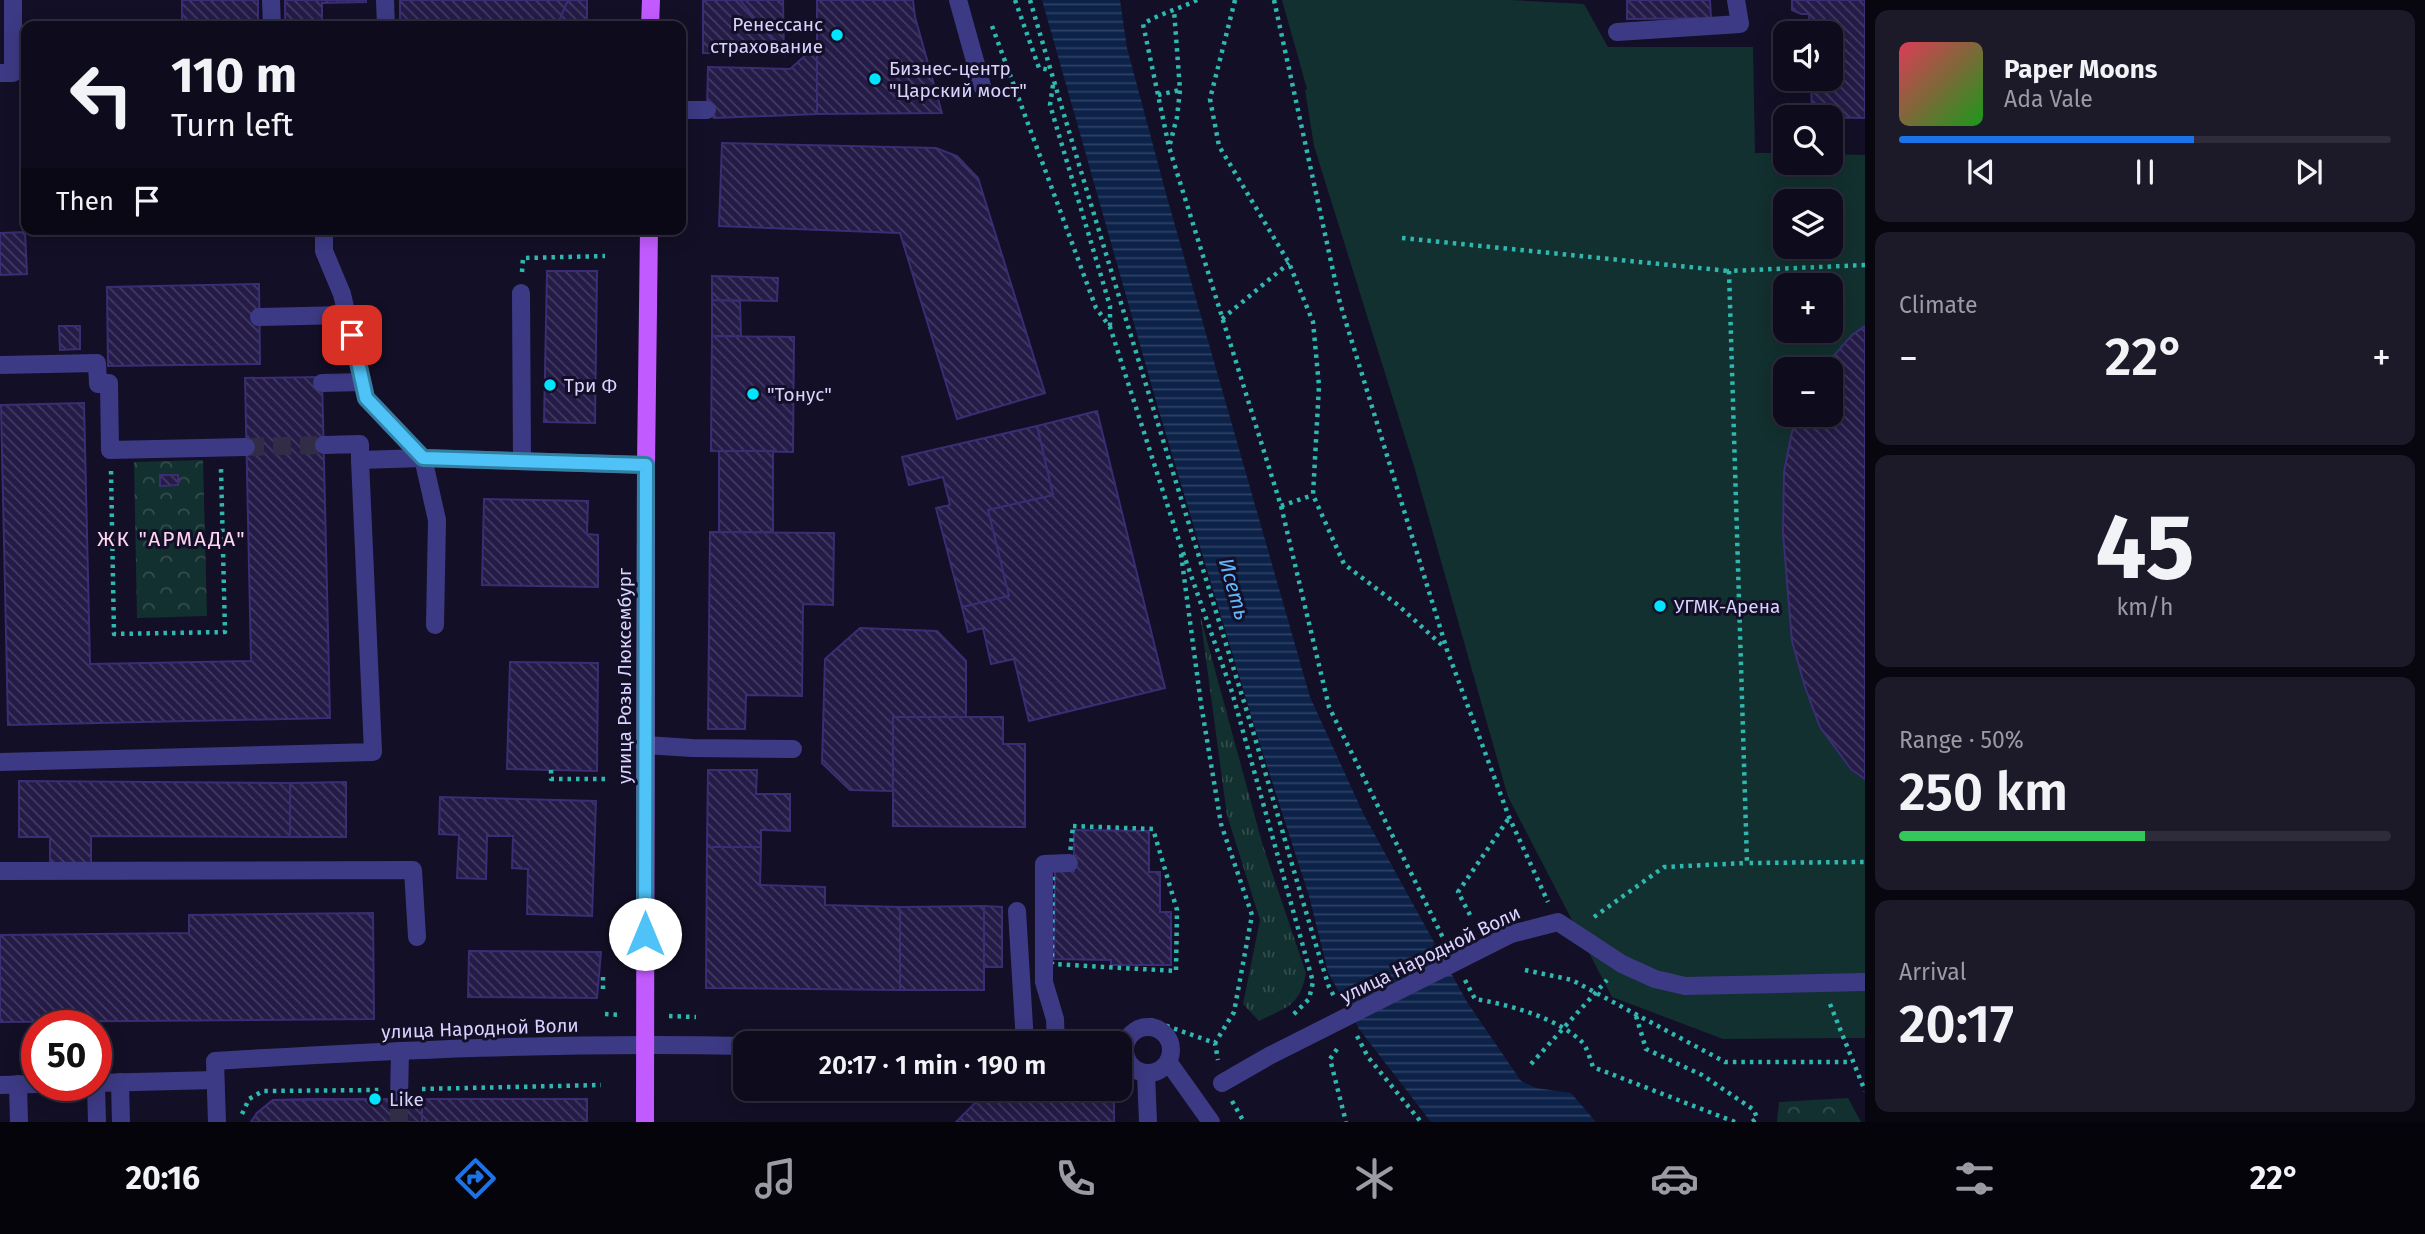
<!DOCTYPE html>
<meta charset="utf-8">
<style>
body{margin:0;font-family:"Fira Sans",sans-serif;background:#1c1929;color:#f1f3f6;height:100vh;display:flex;flex-direction:column;font-size:26px;white-space:nowrap}
*{box-sizing:border-box;margin:0}
p{font-size:23px;color:#9b9ba3}
.icon{flex:none;width:38px;height:38px;fill:none;stroke:currentColor;stroke-width:2;stroke-linecap:round;stroke-linejoin:round}
.map{position:relative;flex:1;overflow:hidden}
.side{display:flex;flex-direction:column;gap:10px;padding:10px;background:#08060f;width:560px}
.side>*{flex:none}
.banner{position:absolute;left:21px;top:21px;width:665px;height:214px;border-radius:14px;box-shadow:0 4px 18px #0003,0 0 0 2px #2e2b3b;background:#0e0b1c;color:#f1f3f6;overflow:hidden}
.fabs{position:absolute;left:1773px;top:21px;display:grid;gap:14px}
.fabs a{display:grid;place-items:center;width:70px;height:70px;border-radius:14px;background:#0e0b1c;box-shadow:0 4px 18px #0003,0 0 0 2px #2e2b3b;font-size:35px}
.speed{position:absolute;left:21px;top:1010px;display:flex;gap:14px;font-size:35px;font-weight:700;text-align:center}
.speed>*{display:grid;place-content:center;width:91px;height:91px;border-radius:50%;background:#0e0b1c;box-shadow:0 4px 18px #0003,0 0 0 2px #2e2b3b;line-height:1}
.speed .limit{border:10px solid #d22;background:#fff;color:#111}
.pin{position:absolute;display:grid;place-items:center;width:60px;height:60px;color:#fff;margin:-30px;border-radius:14px;box-shadow:0 4px 10px #0006}
.me{position:absolute;width:77px;margin:-38px;rotate:0deg;stroke-linejoin:round;filter:drop-shadow(0 0 5px #0008)}
.turn{display:flex;align-items:center;gap:24px;height:147px;padding:0 35px;font-size:32px}
.turn .icon{width:91px;height:91px;stroke-width:2.5}
.turn b{display:block;font-size:49px;line-height:60px}
.then{display:flex;align-items:center;height:66px;padding:0 35px;background:#0003;gap:14px;font-size:26px}
.big{font-size:52px;font-weight:600;line-height:1.1}
.side .widget{flex:1;display:flex;flex-direction:column;justify-content:center;gap:10px;min-width:0;padding:0 24px;border-radius:14px;background:#1c1929}
.side .dial{align-items:center;gap:0}
.dial b{font-size:91px;line-height:1}
.song{display:flex;align-items:center;gap:21px}
.cover{width:84px;height:84px;border-radius:10px;background:linear-gradient(135deg,hsl(350 70% 55%),hsl(120 70% 35%))}
.played{height:7px;border-radius:4px;background:linear-gradient(90deg,#1a73e8 60%,#2e2b3b 60%)}
.keys{display:flex;justify-content:space-around;direction:ltr}
.heat{display:flex;justify-content:space-between;align-items:center;font-size:38px;direction:ltr}
.charge{height:10px;border-radius:5px;background:linear-gradient(90deg,#34c759 50%,#2e2b3b 0)}
.trip{position:absolute;left:733px;top:1031px;width:399px;height:70px;border-radius:14px;background:#0e0b1c;box-shadow:0 4px 18px #0003,0 0 0 2px #2e2b3b;font-weight:600;line-height:70px;text-align:center}
.menu{display:flex;height:112px;justify-content:space-around;align-items:center;background:#06040b;color:#9b9ba3}
.menu .icon{width:49px;height:49px}
.menu .selected{color:#1a73e8}
.menu b{font-size:32px;color:#f1f3f6}
main{display:flex;flex:1;min-height:0}
.map>svg:first-child{display:block}
.grass{fill:url(#grass-tufts)}
.park{fill:url(#park-crowns)}
.garden{fill:#12302f;fill-rule:evenodd}
.water{fill:url(#water-rules)}
.building{fill:url(#building-back-hatch);stroke:#3b2d73;stroke-width:2}
.lines{fill:none;stroke-linecap:round;stroke-linejoin:round}
.minor-tunnel{stroke:#312d47;stroke-width:18;stroke-dasharray:18 9;stroke-linecap:butt}
.path{stroke:#2fb8b0;stroke-width:4.5;stroke-dasharray:3.5 5;stroke-linecap:butt}
.minor{stroke:#3d3a85;stroke-width:18}
.major{stroke:#c25bff;stroke-width:18}
.minor-bridge{stroke:#3d3a85;stroke-width:18}
.route-casing{stroke:#337fa1;stroke-width:18}
.route{stroke:#4fc3f7;stroke-width:12}
.poi-dot{fill:#00e5ff;stroke:#130f26;stroke-width:2.5}
.labels{text-anchor:middle;stroke-width:6;stroke-linejoin:round;paint-order:stroke}
.poi-label{font-size:19px;fill:#d9d4ff;stroke:#130f26;text-anchor:start}
.street-label{font-size:19px;fill:#d9d4ff;stroke:#130f26}
.neighbourhood-label{font-size:21px;letter-spacing:2px;fill:#ffd6f0;stroke:#130f26}
.water-label{font-size:21px;font-style:italic;fill:#62b6ff;stroke:#130f26}
</style>
<main>
<div class="map">
<svg width="1865" height="1122" viewBox="0 0 1865 1122">
<defs>
<pattern id="grass-tufts" width="24" height="20" patternUnits="userSpaceOnUse" patternTransform="scale(1.75)"><rect width="24" height="20" fill="#12302f"/><path d="M3 7l-1-3M5 7V3M7 7l1-3M15 17l-1-3M17 17v-4M19 17l1-3" fill="none" stroke="#344d4e"/></pattern>
<pattern id="park-crowns" width="20" height="18" patternUnits="userSpaceOnUse" patternTransform="scale(1.75)"><rect width="20" height="18" fill="#12302f"/><path d="M2 6a3 3 0 1 1 6 0M12 15a3 3 0 1 1 6 0" fill="none" stroke="#344d4e"/></pattern>
<pattern id="water-rules" width="6" height="5" patternUnits="userSpaceOnUse" patternTransform="scale(1.75)"><rect width="6" height="5" fill="#0c2248"/><path d="M0 2.5h6" fill="none" stroke="#2f4163"/></pattern>
<pattern id="building-back-hatch" width="6" height="6" patternUnits="userSpaceOnUse" patternTransform="scale(1.75)"><rect width="6" height="6" fill="#241b47"/><path d="M-1 5l2 2M0 0l6 6M5-1l2 2" fill="none" stroke="#433b63"/></pattern>
</defs>
<rect width="100%" height="100%" fill="#130f26"/>
<path class="grass" d="M 1200,615 L 1263,846 L 1306,973 C 1300,1006 1287,1007 1259,1021 L 1243,1004 L 1260,920 L 1227,815 Z"/>
<g class="park">
<polygon points="203,460 207,616 137,618 134,462"/>
<polygon points="1848,1098 1861,1122 1777,1122 1779,1102"/>
</g>
<path class="garden" d="M 1282,0 L 1510,0 L 1584,4 L 1608,47 L 1753,47 L 1755,153 L 1785,153 L 1785,163 L 1830,163 L 1831,154 L 1865,155 L 1865,1038 L 1723,1039 L 1612,997 L 1508,797 L 1414,466 L 1314,146 L 1305,90 L 1307,89 ZM 1785,201 L 1830,201 L 1830,247 L 1785,247 ZM 1785,285 L 1830,285 L 1830,331 L 1785,331 ZM 1785,369 L 1830,369 L 1830,415 L 1785,415 Z"/>
<polygon class="water" points="1042,0 1120,0 1127,48 1168,201 1310,697 1364,815 1467,1002 1521,1081 1536,1088 1571,1093 1596,1122 1431,1122 1359,1029 1328,972 1309,896 1257,735 1158,408"/>
<g class="building">
<rect x="182" y="0" width="76" height="26"/>
<polygon points="285,0 366,0 366,2 322,3 322,26 285,26"/>
<polygon points="400,0 568,0 557,26 503,26 503,24 400,26"/>
<polygon points="568,0 587,0 587,26 557,26"/>
<polygon points="703,0 740,0 784,54 703,53"/>
<polygon points="740,0 783,0 784,54"/>
<polygon points="817,0 913,0 915,17 942,113 817,114"/>
<polygon points="1627,0 1710,0 1711,18 1627,19"/>
<polygon points="1792,0 1865,0 1865,118 1812,117 1811,79 1830,79 1830,33 1810,33 1809,14 1801,14 1792,10"/>
<polygon points="817,45 817,114 714,118 707,110 708,67 790,69"/>
<polygon points="722,143 936,148 957,156 978,178 1045,393 957,419 900,233 719,226"/>
<polygon points="508,229 591,229 591,234 508,236"/>
<polygon points="25,232 27,274 0,275 0,233"/>
<polygon points="547,271 597,271 595,423 544,422"/>
<polygon points="712,276 778,278 777,301 712,300"/>
<polygon points="259,284 260,364 108,366 107,287"/>
<polygon points="712,300 740,301 741,336 712,336"/>
<polygon points="59,326 80,326 80,349 60,350"/>
<polygon points="1865,326 1865,779 1851,769 1820,727 1805,687 1792,641 1783,533 1784,472 1792,432 1799,415 1830,415 1830,369 1822,369 1852,335"/>
<polygon points="712,336 794,337 793,452 711,451"/>
<polygon points="322,377 330,718 8,725 1,405 84,403 90,664 251,661 245,378"/>
<polygon points="1097,411 1165,688 1029,721 1014,659 991,664 983,628 968,632 962,607 1009,596 988,510 1053,495 1037,426"/>
<polygon points="1037,426 1053,495 988,510 1009,596 962,607 936,508 950,505 943,477 909,485 902,457"/>
<rect x="719" y="451" width="54" height="81"/>
<polygon points="160,475 178,475 178,485 160,486"/>
<polygon points="484,499 588,501 587,534 598,535 598,587 482,585"/>
<polygon points="710,532 834,533 833,605 803,604 802,696 746,695 745,729 708,729"/>
<polygon points="860,628 937,631 966,661 966,717 893,717 893,791 850,790 822,763 825,659"/>
<polygon points="510,662 598,663 597,771 507,769"/>
<polygon points="893,717 1003,717 1003,744 1025,744 1025,827 893,826"/>
<polygon points="708,770 757,770 756,794 790,794 790,831 761,830 761,847 707,847"/>
<polygon points="19,781 290,783 290,837 91,836 91,863 50,863 50,837 19,837"/>
<polygon points="346,782 346,837 290,837 290,783"/>
<polygon points="440,797 596,801 592,916 527,914 528,869 512,868 513,836 487,836 486,879 457,878 459,835 439,834"/>
<polygon points="1074,830 1149,831 1149,872 1160,872 1160,912 1171,912 1171,965 1111,965 1111,960 1054,959 1055,871 1074,871"/>
<polygon points="707,847 761,847 760,885 825,887 825,905 900,907 900,990 706,988"/>
<polygon points="984,906 984,990 900,990 900,907"/>
<polygon points="984,906 1002,907 1002,967 984,967"/>
<polygon points="373,913 374,1019 0,1022 0,935 189,933 189,915"/>
<polygon points="469,951 601,952 597,998 468,997"/>
<polygon points="1114,1090 1114,1122 956,1122 986,1092"/>
<polygon points="309,1099 310,1122 251,1122 257,1113 273,1100"/>
<polygon points="309,1099 422,1099 422,1122 310,1122"/>
<rect x="422" y="1099" width="165" height="23"/>
<polygon points="422,1099 422,1122 251,1122 257,1113 273,1100"/>
</g>
<g class="lines">
<g class="minor-tunnel">
<polyline points="246,447 324,445"/>
<polyline points="399,1122 399,1099"/>
</g>
<g class="path">
<polyline points="1015,0 1039,68 1050,70"/>
<path d="M 1030,0 C 1097,228 1168,456 1238,683 C 1270,784 1297,886 1329,987 L 1335,998"/>
<path d="M 1197,0 C 1179,9 1161,13 1143,24 L 1169,147 L 1281,506 L 1329,707 L 1445,942"/>
<polyline points="1235,0 1210,99 1219,146 1289,263 1313,322 1319,386 1313,495 1344,564 1398,605 1445,648"/>
<polyline points="1274,0 1340,303 1447,650 1509,817 1548,902"/>
<polyline points="992,26 1096,308 1110,327 1180,544 1232,692 1313,982 1309,999 1292,1016"/>
<polyline points="1053,85 1050,105 1110,306 1110,326"/>
<polyline points="1158,95 1180,90"/>
<polyline points="1170,144 1177,117 1180,90 1174,10"/>
<polyline points="1402,238 1729,271"/>
<polyline points="1865,265 1729,271 1747,863 1865,862"/>
<polyline points="522,272 523,258 605,256"/>
<polyline points="1222,319 1289,263"/>
<polyline points="111,471 114,634 225,632 221,469"/>
<polyline points="1281,506 1313,495"/>
<polyline points="1181,554 1201,704 1221,824 1252,915 1234,1012 1215,1043"/>
<polyline points="551,770 551,779 608,779"/>
<polygon points="1073,826 1153,829 1177,910 1176,971 1052,964 1053,868 1063,867 1069,863"/>
<polyline points="1470,915 1458,892 1509,818"/>
<polyline points="1594,917 1664,867 1747,863"/>
<polyline points="1525,970 1572,980 1725,1062 1852,1062"/>
<polyline points="603,977 603,989"/>
<path d="M 1465,980 L 1475,999 C 1507,1004 1558,1018 1582,1042 C 1587,1047 1590,1059 1593,1067 L 1735,1122"/>
<polyline points="1830,1004 1865,1091"/>
<polyline points="605,1014 622,1015"/>
<polyline points="669,1016 696,1017"/>
<polyline points="1636,1016 1646,1049 1702,1075 1754,1110 1757,1118 1752,1122"/>
<polyline points="1150,1020 1215,1043 1218,1060"/>
<polyline points="1357,1036 1368,1057 1421,1122"/>
<polyline points="1337,1049 1330,1059 1346,1122"/>
<polyline points="1531,1064 1607,980"/>
<polyline points="422,1089 601,1085"/>
<polyline points="1232,1101 1244,1122"/>
<polyline points="242,1114 249,1099 263,1091 379,1090"/>
</g>
<g class="minor">
<polyline points="271,0 272,26"/>
<polyline points="385,0 386,26"/>
<polyline points="958,0 982,86"/>
<polyline points="1617,32 1740,24 1736,0"/>
<polyline points="0,73 13,73 13,0"/>
<polyline points="681,110 707,110"/>
<polyline points="324,229 324,251 342,294 366,398 423,458 437,520 435,625"/>
<polyline points="521,293 522,461"/>
<polyline points="259,317 347,315"/>
<polyline points="0,365 97,363 98,384 109,383 110,450 246,447"/>
<polyline points="322,383 362,382"/>
<polyline points="324,445 360,444 360,460"/>
<polyline points="645,745 692,748 793,749"/>
<polyline points="0,762 373,752 360,460 423,458 646,465"/>
<polyline points="0,871 413,870 417,937"/>
<polyline points="1017,911 1025,1043"/>
<polyline points="1511,934 1558,922 1622,964 1655,979 1685,986 1865,982"/>
<circle cx="1148" cy="1050" r="23"/>
<polyline points="1056,1043 1055,1019 1044,982 1044,864 1069,863"/>
<polyline points="1169,1063 1211,1122"/>
<polyline points="1146,1074 1148,1122"/>
<polyline points="120,1082 121,1122"/>
<polyline points="96,1083 215,1080"/>
<polyline points="18,1084 19,1122"/>
<polyline points="0,1085 37,1084"/>
<polyline points="96,1085 97,1122"/>
<polyline points="399,1099 400,1051"/>
<path d="M 217,1122 L 215,1061 C 392,1050 569,1042 746,1046"/>
</g>
<g class="major">
<polyline points="650,26 651,0"/>
<polyline points="645,1122 646,465 649,229"/>
</g>
<polyline class="minor-bridge" points="1222,1083 1269,1056 1511,934"/>
</g>
<g class="lines">
<g class="route-casing">
<polyline id="route" points="352,335 366,398 423,458 646,465 645,934"/>
</g>
<use href="#route" class="route"/>
</g>
<g class="poi-dot">
<circle cx="837" cy="35" r="7"/>
<circle cx="875" cy="79" r="7"/>
<circle cx="550" cy="385" r="7"/>
<circle cx="753" cy="394" r="7"/>
<circle cx="1660" cy="606" r="7"/>
<circle cx="375" cy="1099" r="7"/>
</g>
<g class="labels">
<g class="poi-label">
<text x="823" y="31" text-anchor="end">Ренессанс<tspan x="823" dy="22">страхование</tspan></text>
<text x="889" y="75">Бизнес-центр<tspan x="889" dy="22">"Царский мост"</tspan></text>
<text x="564" y="392">Три Ф</text>
<text x="767" y="401">"Тонус"</text>
<text x="1674" y="613">УГМК-Арена</text>
<text x="389" y="1106">Like</text>
</g>
<g class="street-label">
<text transform="translate(624 676) rotate(-90)" y="7">улица Розы Люксембург</text>
<text transform="translate(1430 954) rotate(-26)" y="7">улица Народной Воли</text>
<text transform="translate(480 1028) rotate(-2)" y="7">улица Народной Воли</text>
</g>
<g class="neighbourhood-label">
<text x="172" y="546">ЖК "АРМАДА"</text>
</g>
<g class="water-label">
<text transform="translate(1234 589) rotate(74)" y="7">Исеть</text>
</g>
</g>
</svg>
<div class="fabs">
<a><svg class="icon" aria-label="sound" viewBox="0 0 24 24"><path d="M4 9h4l5-4v14l-5-4H4zM17 9q2 3 0 6"/></svg></a>
<a><svg class="icon" aria-label="search" viewBox="0 0 24 24"><circle cx="10" cy="10" r="6"/><path d="M15 15l6 6"/></svg></a>
<a><svg class="icon" aria-label="layers" viewBox="0 0 24 24"><path d="M12 4l9 5-9 5-9-5zM3 14l9 5 9-5"/></svg></a>
<a>+</a>
<a>−</a>
</div>
<div class="speed"><div class="limit">50</div></div>
<div class="pin" style="left:352px;top:335px;background:#d93025"><svg class="icon" aria-label="arrive" viewBox="0 0 24 24"><path d="M6 21V4h12l-3 4 3 4H6"/></svg></div>
<svg class="me" style="left:645px;top:934px" viewBox="-20 -20 40 40"><circle r="19" fill="#fff"/><path d="M0-13L10 11 0 6-10 11z" fill="#4fc3f7"/></svg>
<div class="trip">20:17 · 1 min · 190 m</div>
<div class="banner">
<div class="turn"><svg class="icon" aria-label="left" viewBox="0 0 24 24"><path d="M17 20v-9H6M10 6l-5 5 5 5"/></svg><div><b>110 m</b>Turn left</div></div>
<div class="then">Then<svg class="icon" aria-label="arrive" viewBox="0 0 24 24"><path d="M6 21V4h12l-3 4 3 4H6"/></svg></div>
</div>
</div>
<section class="side">
<div class="widget">
<div class="song"><i class="cover"></i><div><b>Paper Moons</b><p>Ada Vale</p></div></div>
<div class="played"></div>
<div class="keys"><svg class="icon" aria-label="previous" viewBox="0 0 24 24"><path d="M18 5L8 12l10 7zM5 5v14"/></svg><svg class="icon" aria-label="pause" viewBox="0 0 24 24"><path d="M8 5v14M16 5v14"/></svg><svg class="icon" aria-label="next" viewBox="0 0 24 24"><path d="M6 5l10 7-10 7zM19 5v14"/></svg></div>
</div>
<div class="widget"><p>Climate</p>
<div class="heat"><a>−</a><b class="big">22°</b><a>+</a></div>
</div>
<div class="widget dial"><b>45</b><p>km/h</p></div>
<div class="widget"><p>Range · 50%</p><b class="big">250 km</b><div class="charge"></div></div>
<div class="widget"><p>Arrival</p><b class="big">20:17</b></div>
</section>
</main>
<nav class="menu">
<b>20:16</b>
<svg class="icon selected" aria-label="directions" viewBox="0 0 24 24"><path d="M12 3l9 9-9 9-9-9zM9 14v-3h6M13 9l2 2-2 2"/></svg>
<svg class="icon" aria-label="music" viewBox="0 0 24 24"><path d="M9 18V5l10-2v13"/><circle cx="6" cy="18" r="3"/><circle cx="16" cy="16" r="3"/></svg>
<svg class="icon" aria-label="phone" viewBox="0 0 24 24"><path d="M5 4h4l2 5-3 2q2 4 5 5l2-3 5 2v4C11 20 4 13 5 4z"/></svg>
<svg class="icon" aria-label="climate" viewBox="0 0 24 24"><path d="M12 3v18M4 7l16 10M4 17L20 7"/></svg>
<svg class="icon" aria-label="car" viewBox="0 0 24 24"><path d="M5 17H2v-5l4-1 3-4h7l3 4 3 1v5h-3M9 17h6M6 11h13"/><circle cx="7" cy="17" r="2"/><circle cx="17" cy="17" r="2"/></svg>
<svg class="icon" aria-label="filters" viewBox="0 0 24 24"><path d="M4 7h16M4 17h16"/><circle cx="9" cy="7" r="2"/><circle cx="15" cy="17" r="2"/></svg>
<b>22°</b>
</nav>
